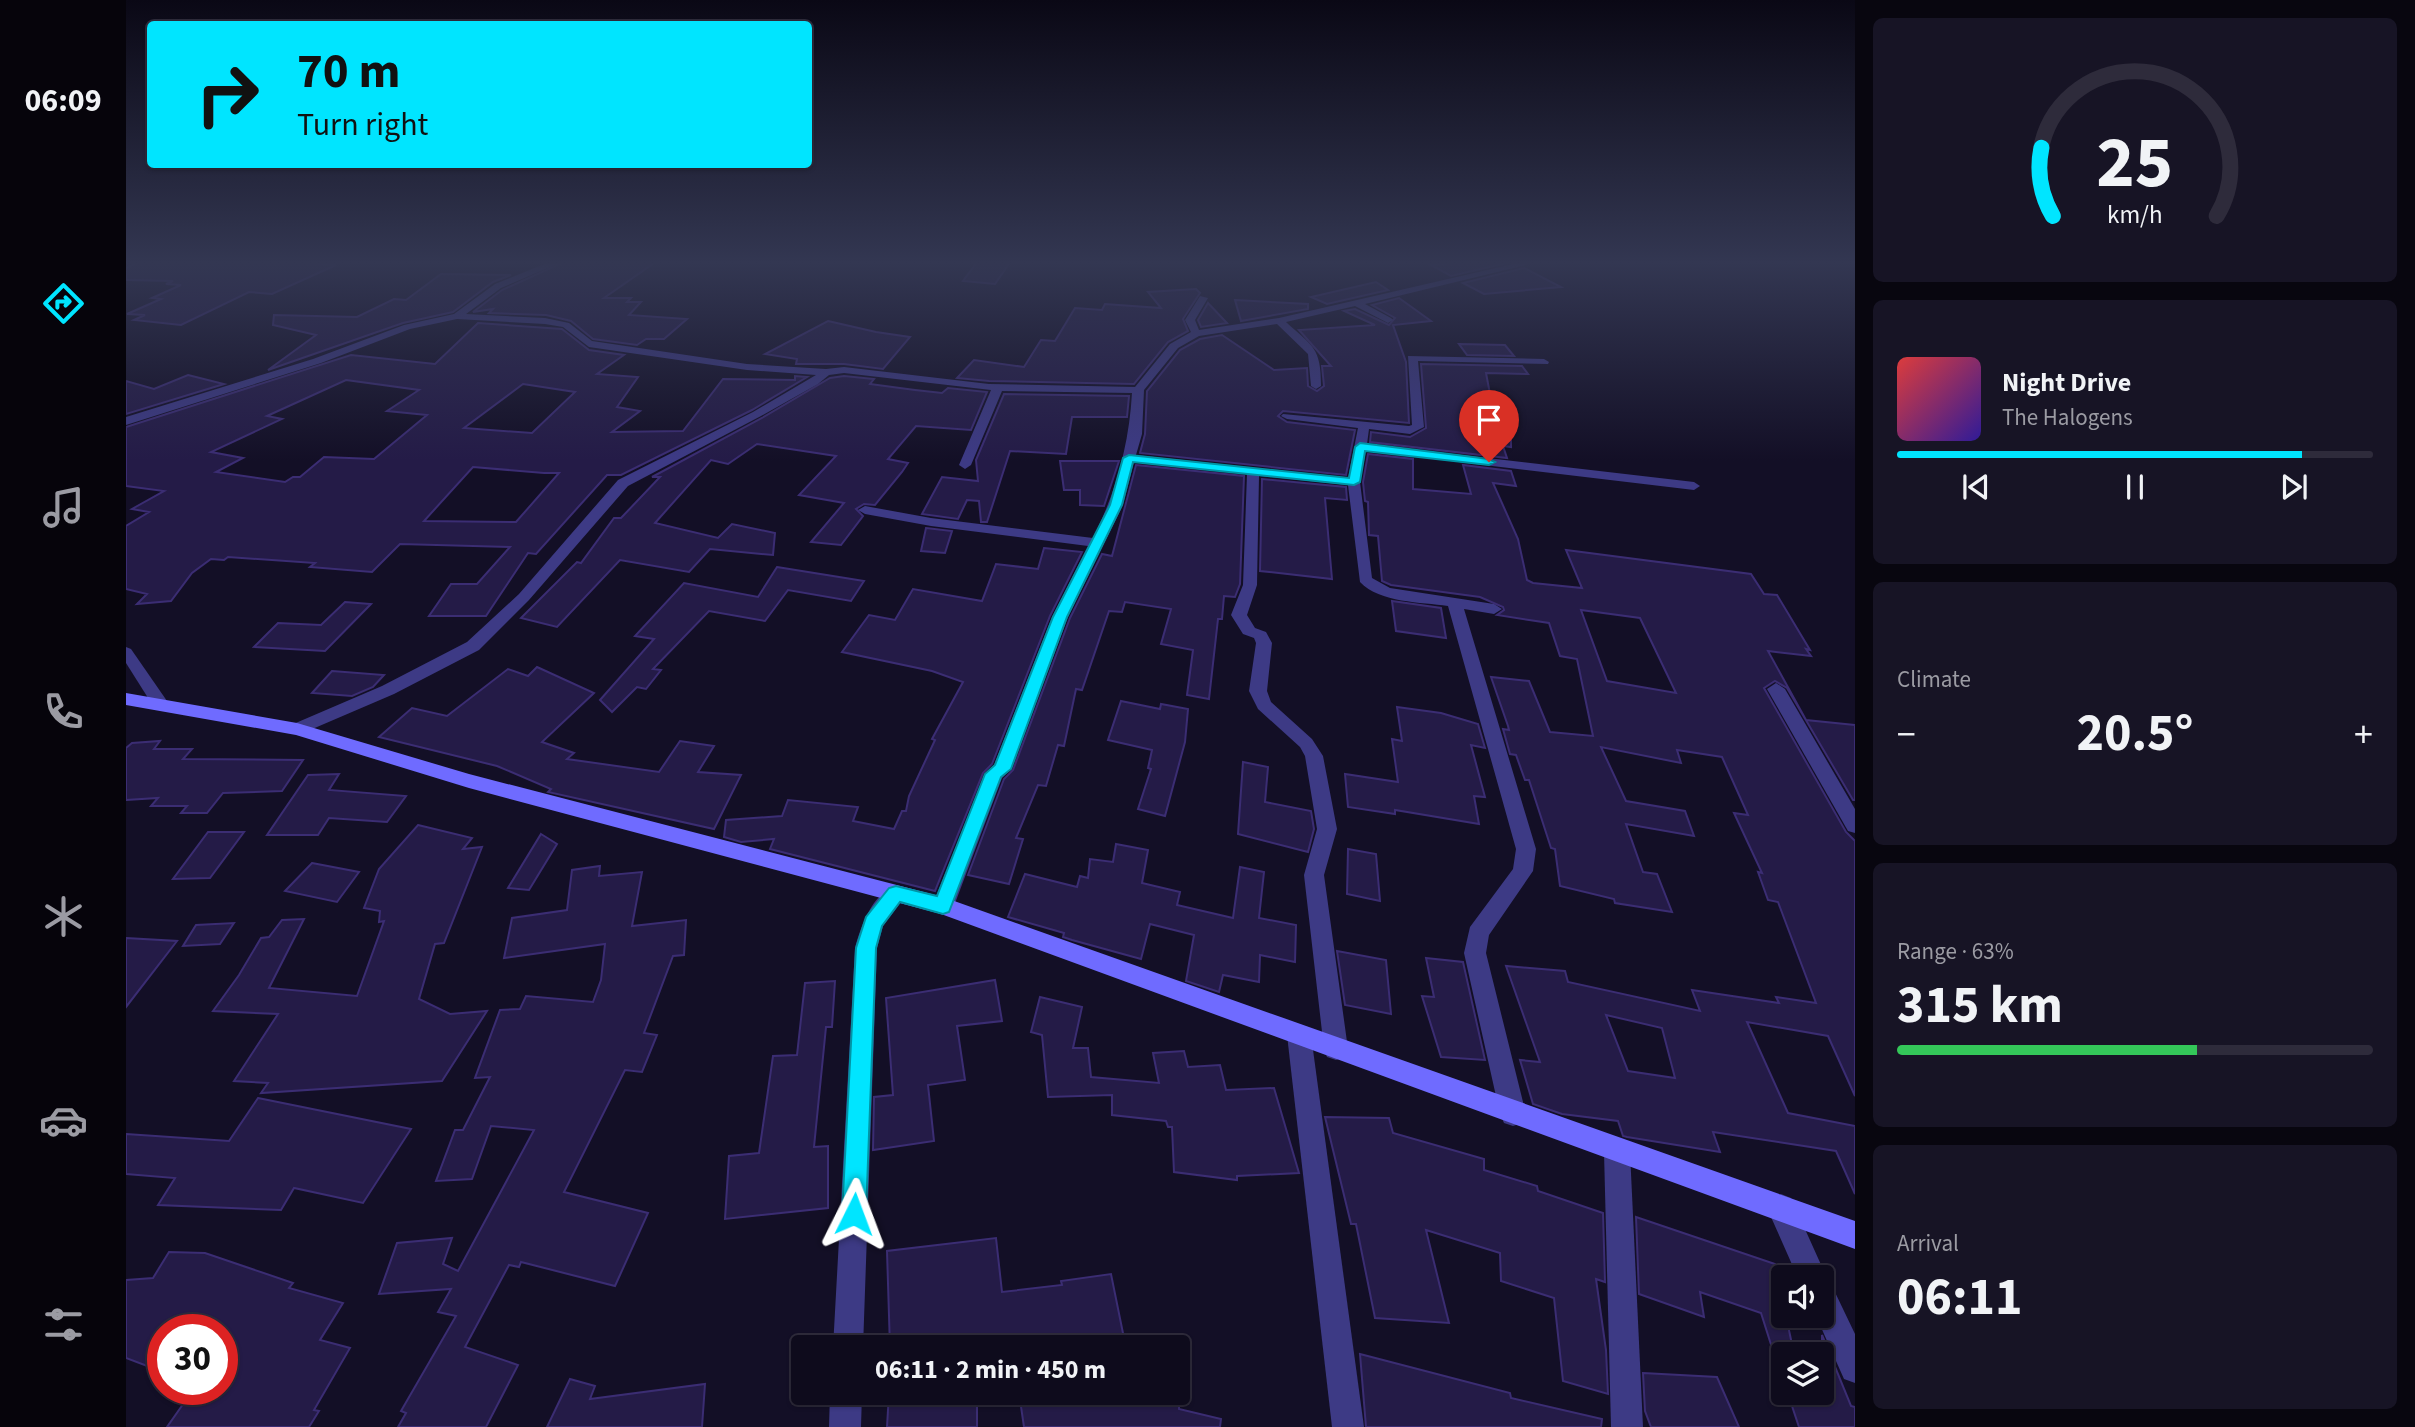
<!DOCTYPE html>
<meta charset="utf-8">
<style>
body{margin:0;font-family:"Source Sans 3",sans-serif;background:#171425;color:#f1f3f6;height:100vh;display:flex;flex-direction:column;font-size:26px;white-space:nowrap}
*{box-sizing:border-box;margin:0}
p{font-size:23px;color:#9b9ba3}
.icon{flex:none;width:38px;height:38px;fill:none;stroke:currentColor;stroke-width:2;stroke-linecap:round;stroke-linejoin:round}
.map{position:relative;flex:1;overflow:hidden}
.details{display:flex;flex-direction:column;gap:18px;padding:18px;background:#08060f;width:560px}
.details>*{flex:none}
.banner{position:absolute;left:21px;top:21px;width:665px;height:147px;border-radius:7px;box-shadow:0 2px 5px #0004,0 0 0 2px #2e2b3b;background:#00e5ff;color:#111;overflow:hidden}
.controls{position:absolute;left:1645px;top:1265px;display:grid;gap:14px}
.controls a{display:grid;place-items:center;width:63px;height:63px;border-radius:7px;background:#0e0b1c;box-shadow:0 2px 5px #0004,0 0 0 2px #2e2b3b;font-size:35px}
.speed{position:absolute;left:21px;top:1314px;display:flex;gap:14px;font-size:35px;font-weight:700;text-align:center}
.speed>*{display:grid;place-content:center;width:91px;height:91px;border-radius:50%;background:#0e0b1c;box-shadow:0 2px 5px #0004,0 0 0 2px #2e2b3b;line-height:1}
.speed .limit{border:10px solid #d22;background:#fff;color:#111}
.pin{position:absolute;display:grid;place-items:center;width:60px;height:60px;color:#fff;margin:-72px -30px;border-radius:50% 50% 50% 0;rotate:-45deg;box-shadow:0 0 7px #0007}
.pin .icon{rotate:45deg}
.me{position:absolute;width:77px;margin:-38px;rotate:3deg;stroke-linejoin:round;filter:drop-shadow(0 0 5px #0008)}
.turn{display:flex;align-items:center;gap:24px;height:147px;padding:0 35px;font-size:32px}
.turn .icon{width:91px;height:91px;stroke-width:2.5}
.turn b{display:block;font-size:49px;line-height:60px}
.big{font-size:52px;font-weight:700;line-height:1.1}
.details .card{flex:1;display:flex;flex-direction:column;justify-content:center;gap:10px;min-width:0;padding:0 24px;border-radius:10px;background:#171425}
.details .dial{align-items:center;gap:0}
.dial svg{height:182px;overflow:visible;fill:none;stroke:#2e2b3b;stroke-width:7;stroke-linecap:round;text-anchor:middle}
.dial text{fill:#f1f3f6;stroke:none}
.song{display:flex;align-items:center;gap:21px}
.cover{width:84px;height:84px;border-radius:10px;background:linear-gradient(135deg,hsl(0 70% 55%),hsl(250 70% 35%))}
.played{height:7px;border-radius:4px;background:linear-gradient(90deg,#00e5ff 85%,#2e2b3b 85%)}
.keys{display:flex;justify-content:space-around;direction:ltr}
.heat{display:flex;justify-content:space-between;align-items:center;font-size:38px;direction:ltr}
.charge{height:10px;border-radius:5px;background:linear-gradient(90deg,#34c759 63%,#2e2b3b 0)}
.trip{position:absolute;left:665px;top:1335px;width:399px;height:70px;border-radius:7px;background:#0e0b1c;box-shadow:0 2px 5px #0004,0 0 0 2px #2e2b3b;font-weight:700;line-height:70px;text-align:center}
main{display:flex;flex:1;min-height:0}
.tabs{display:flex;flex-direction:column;width:126px;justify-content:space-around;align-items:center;background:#06040b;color:#9b9ba3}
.tabs .icon{width:49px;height:49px}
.tabs .active{color:#00e5ff}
.tabs b{font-size:32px;color:#f1f3f6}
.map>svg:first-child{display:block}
.building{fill:#241b47;stroke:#3b2d73;stroke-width:2;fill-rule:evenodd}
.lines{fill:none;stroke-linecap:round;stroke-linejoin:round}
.service{fill:#3d3a85;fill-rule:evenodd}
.minor{fill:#3d3a85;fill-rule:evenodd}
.secondary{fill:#6f6bff;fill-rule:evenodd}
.route{fill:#00e5ff;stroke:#0095a6;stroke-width:2}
</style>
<main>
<nav class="tabs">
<b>06:09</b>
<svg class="icon active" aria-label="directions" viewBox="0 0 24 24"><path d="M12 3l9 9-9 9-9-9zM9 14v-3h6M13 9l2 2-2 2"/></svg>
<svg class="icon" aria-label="music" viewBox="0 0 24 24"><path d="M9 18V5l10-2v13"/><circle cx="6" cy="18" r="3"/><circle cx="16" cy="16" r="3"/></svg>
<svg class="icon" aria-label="phone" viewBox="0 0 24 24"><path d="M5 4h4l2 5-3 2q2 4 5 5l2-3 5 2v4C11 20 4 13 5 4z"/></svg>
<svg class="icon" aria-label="climate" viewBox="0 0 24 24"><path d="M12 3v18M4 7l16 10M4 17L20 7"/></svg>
<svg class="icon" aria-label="car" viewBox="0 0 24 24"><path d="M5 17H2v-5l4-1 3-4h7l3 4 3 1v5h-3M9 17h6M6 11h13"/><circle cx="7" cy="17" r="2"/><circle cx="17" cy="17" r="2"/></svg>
<svg class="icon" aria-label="filters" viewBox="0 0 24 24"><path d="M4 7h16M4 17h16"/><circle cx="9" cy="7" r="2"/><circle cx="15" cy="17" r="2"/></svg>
</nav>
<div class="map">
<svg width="1729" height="1427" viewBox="0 0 1729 1427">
<rect width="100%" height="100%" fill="#130f26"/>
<g class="building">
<polygon points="14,261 160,261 210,265 146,294 123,292 55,325 8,320 19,315 1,314 35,299 26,298 55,285 40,284 47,281 0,280 0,268"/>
<polygon points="440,261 531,261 478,298 505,298 501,302 515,302 503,315 561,319 538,339 520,339 511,345 467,339 445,321 420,315 363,313 367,309 347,312 376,290"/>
<polygon points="852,261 885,261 869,284 837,281"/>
<polygon points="1348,261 1385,262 1325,276 1305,265"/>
<polygon points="1398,268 1435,287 1358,294 1337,283"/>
<polygon points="315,274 385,275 367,282 327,312 277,323 142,370 190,335 147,325 148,315 231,317 268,299 280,300"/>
<polygon points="1250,282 1262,290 1201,304 1185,297"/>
<polygon points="1070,289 1074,293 1057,319 1062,331 1042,342 1008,384 863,381 831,378 848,360 898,367 915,340 929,341 949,308 976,310 979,304 1035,308 1022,292"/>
<polygon points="1273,298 1305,321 1267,325 1280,362 1283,423 1157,411 1152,416 1161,422 1229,430 1220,475 1014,453 1019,434 1021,391 1054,350 1074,339 1096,335 1148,370 1181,368 1182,386 1191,391 1198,386 1196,366 1205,366 1173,330 1249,325 1218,311 1229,309 1263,325 1269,318 1246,305"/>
<polygon points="1109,300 1182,304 1182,309 1115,321"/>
<polygon points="1082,303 1101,323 1075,327 1072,320"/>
<polygon points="702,321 750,332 784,337 757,369 718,364 670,364 671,359 639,354"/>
<path d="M 352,323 L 436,329 L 463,350 L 498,355 L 471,374 L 512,377 L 491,407 L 514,411 L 486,432 L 557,431 L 597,379 L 669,380 L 669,376 L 681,377 L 626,410 L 495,475 L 481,475 L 410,554 L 402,553 L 360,616 L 303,616 L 325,584 L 351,584 L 384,547 L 274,544 L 246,572 L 184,567 L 189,563 L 102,557 L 98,560 L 85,559 L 66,573 L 45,601 L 11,604 L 21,594 L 0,589 L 0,526 L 23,512 L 6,509 L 38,491 L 0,486 L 0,427 L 225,355 L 309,364 ZM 220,380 L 293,390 L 261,411 L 301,415 L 248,459 L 198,457 L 174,477 L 167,477 L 159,482 L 90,472 L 117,458 L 85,452 L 156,419 L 141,416 ZM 397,384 L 449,392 L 406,433 L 338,428 ZM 347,467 L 418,473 L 433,473 L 390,522 L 298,521 Z"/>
<polygon points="1333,344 1379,345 1388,356 1341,355"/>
<polygon points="1295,364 1396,366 1402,374 1360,373 1368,415 1385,418 1385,447 1377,446 1381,458 1244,442 1245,432 1284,437 1300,428"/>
<polygon points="62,375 98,384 0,414 0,381 28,389"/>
<polygon points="718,376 748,379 744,384 789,390 816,393 822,388 861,392 845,430 790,426 762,459 782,463 776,472 749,505 738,504 730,509 737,516 715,545 685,542 718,503 673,495 710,456 631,444 602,464 585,460 529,523 592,538 606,524 649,533 647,555 584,549 563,572 494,560 431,627 395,618 451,562 455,563 488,518 495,518 534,477 526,477 636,418 704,378"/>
<polygon points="878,394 1003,396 1001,417 946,417 940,454 884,451 861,522 855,522 853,501 841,500 832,519 796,514 816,477 852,481 850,460"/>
<path d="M 1242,454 L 1287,459 L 1287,489 L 1345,494 L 1337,465 L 1385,471 L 1390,486 L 1367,483 L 1392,539 L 1401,580 L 1407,583 L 1456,588 L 1440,550 L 1625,574 L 1638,594 L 1651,595 L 1684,650 L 1680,649 L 1685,656 L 1642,651 L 1680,720 L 1729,725 L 1729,800 L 1727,800 L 1661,688 L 1649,681 L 1638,688 L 1720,832 L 1729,841 L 1729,1096 L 1702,1036 L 1621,1022 L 1662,1113 L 1729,1126 L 1729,1194 L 1710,1151 L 1587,1132 L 1594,1152 L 1501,1137 L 1497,1136 L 1492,1121 L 1436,1114 L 1407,1104 L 1394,1060 L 1414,1062 L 1380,966 L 1439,971 L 1442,982 L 1574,1011 L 1566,990 L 1653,1003 L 1650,997 L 1690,1003 L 1652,902 L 1642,900 L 1632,872 L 1636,873 L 1608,813 L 1622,815 L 1596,757 L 1551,750 L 1555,763 L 1475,747 L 1500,801 L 1559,811 L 1568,836 L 1500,824 L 1517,872 L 1531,874 L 1546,912 L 1489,903 L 1488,899 L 1434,886 L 1429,849 L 1425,848 L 1403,780 L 1399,780 L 1390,755 L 1384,754 L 1377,729 L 1383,730 L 1382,726 L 1365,677 L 1403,681 L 1424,732 L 1467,736 L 1451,659 L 1434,656 L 1423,623 L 1371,615 L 1378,610 L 1377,607 L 1354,597 L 1265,585 L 1256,581 L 1252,536 L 1243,535 L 1242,502 L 1239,501 L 1237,482 ZM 1455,610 L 1514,618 L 1550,693 L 1481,681 ZM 1480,1015 L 1536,1028 L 1549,1078 L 1502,1071 Z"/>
<polygon points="934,461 993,461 978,506 954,505 954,490 938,490"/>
<polygon points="1010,465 1118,476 1114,584 1109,597 1098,596 1096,619 1092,619 1083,699 1061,695 1067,650 1035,644 1045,609 999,602 996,612 983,611 956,690 950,689 938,746 932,745 920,786 912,785 890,838 897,839 883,884 842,875 878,779 887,770 944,618 976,554 986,556"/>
<polygon points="1136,479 1220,487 1221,500 1199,498 1206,579 1134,571"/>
<polygon points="800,528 826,531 819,553 795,551"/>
<polygon points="918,548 956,552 924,616 866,764 857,773 809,891 644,849 648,839 615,842 598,837 600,820 656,816 662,800 732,807 727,821 768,829 776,811 780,811 783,796 809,740 806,739 837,682 806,671 716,652 743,615 769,620 787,589 856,601 870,564 912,569"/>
<polygon points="651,567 738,581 725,601 662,590 639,621 583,611 527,669 535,670 520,689 511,687 486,712 474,700 528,639 509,636 558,583 632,597"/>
<polygon points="1266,601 1315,608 1320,638 1270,631"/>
<polygon points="219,602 245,604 199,651 128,647 152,623 195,625"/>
<polygon points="411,667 468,693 416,742 448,753 441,759 533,772 554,741 588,746 572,772 615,775 588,829 422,792 425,789 371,766 253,737 286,708 321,716 382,669 402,676"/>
<polygon points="206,671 258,675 247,687 226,696 186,693"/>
<polygon points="995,701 1034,709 1035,704 1062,709 1059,742 1039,816 1012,809 1025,769 1022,768 1026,750 982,740"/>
<polygon points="1271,707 1315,713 1352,724 1359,748 1345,745 1359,797 1348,796 1353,824 1269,810 1269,814 1222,807 1219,774 1272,782 1266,739 1276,741"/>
<polygon points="34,741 28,749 66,749 57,759 177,760 156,791 97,793 81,813 55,813 61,806 25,806 32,798 0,800 0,748 6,743"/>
<polygon points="1117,762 1142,767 1139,802 1185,811 1188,829 1182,852 1112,834"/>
<polygon points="213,774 203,790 280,796 261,822 203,818 192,835 141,835 182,775"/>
<polygon points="292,825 346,838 337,849 356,847 318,943 309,944 293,999 324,1014 361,1011 316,1081 135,1093 142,1083 108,1081 152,1014 87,1011 113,975 135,938 143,937 156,920 178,919 143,988 231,996 258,921 253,922 254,911 238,908 253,869"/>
<polygon points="82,832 118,832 84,878 47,879"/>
<polygon points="415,834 431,844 403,890 382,888"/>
<polygon points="990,844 1022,850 1016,883 1054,892 1051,905 1107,918 1114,867 1138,872 1133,918 1170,925 1169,962 1134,955 1133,982 1097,975 1093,992 1060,981 1068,935 1024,924 1015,959 946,940 937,937 938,933 882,917 899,874 951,887 954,876 962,878 964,859 987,862"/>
<polygon points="1222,849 1250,854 1254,901 1221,894"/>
<polygon points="186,863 233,872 211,902 159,891"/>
<polygon points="474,866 473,876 516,872 506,926 560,920 558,955 547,956 518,1033 531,1035 516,1072 499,1070 438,1192 522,1213 489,1286 395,1262 393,1267 383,1265 339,1347 392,1365 360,1427 272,1427 280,1413 275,1411 330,1316 312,1312 325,1289 253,1294 271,1243 326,1238 317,1264 332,1271 408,1130 365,1126 346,1179 310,1181 329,1130 337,1130 364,1077 349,1078 374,1010 394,1009 400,996 467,1002 475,980 479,944 378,958 386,918 441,910 446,870"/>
<polygon points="108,923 94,944 57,946 70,925"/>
<polygon points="0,938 51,941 0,1007"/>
<polygon points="1211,951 1260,960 1265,1014 1219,1005"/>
<polygon points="1300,958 1337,962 1359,1060 1315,1057 1296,996 1308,997"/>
<polygon points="869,980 876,1021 831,1026 839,1080 802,1085 808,1141 747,1150 748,1097 767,1095 760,998"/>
<polygon points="709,981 706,1027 700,1027 688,1147 702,1146 702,1208 599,1219 603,1156 633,1153 647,1056 671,1055 679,983"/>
<polygon points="914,997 956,1007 947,1048 962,1048 965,1077 1033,1083 1027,1053 1058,1051 1062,1067 1094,1065 1100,1090 1148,1088 1173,1173 1111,1176 1111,1180 1048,1172 1046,1127 1042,1127 1040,1121 986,1115 986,1095 922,1097 916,1035 905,1032"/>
<polygon points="132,1098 285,1129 237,1203 168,1188 155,1210 32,1205 49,1178 0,1174 0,1134 103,1141"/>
<polygon points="1199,1117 1263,1118 1267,1133 1358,1159 1358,1170 1411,1186 1412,1191 1477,1213 1479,1282 1470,1279 1480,1350 1482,1394 1437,1381 1428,1298 1375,1281 1374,1253 1300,1230 1323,1323 1249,1318 1230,1224 1225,1224"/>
<polygon points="1510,1217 1649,1264 1657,1316 1660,1316 1668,1354 1648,1354 1635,1313 1574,1292 1578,1317 1513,1294"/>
<polygon points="870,1238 876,1292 936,1285 935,1281 985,1274 1000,1348 764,1348 761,1251"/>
<polygon points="43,1252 79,1253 167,1283 163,1288 217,1303 194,1340 224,1348 188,1410 193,1411 183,1427 41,1427 67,1390 96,1390 96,1330 37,1330 37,1372 0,1358 0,1280 27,1278"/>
<polygon points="1696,1335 1725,1406 1729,1407 1729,1427 1673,1427 1663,1397 1696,1402"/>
<polygon points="1234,1354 1384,1393 1385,1398 1476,1419 1475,1427 1240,1427"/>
<polygon points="1517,1373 1591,1377 1613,1427 1525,1427 1519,1411"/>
<polygon points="444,1379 469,1386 464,1399 579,1384 576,1427 421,1427"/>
<polygon points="763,1393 851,1393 851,1427 761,1427"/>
<polygon points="893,1393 1053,1393 1053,1409 1095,1419 1094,1427 898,1427"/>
</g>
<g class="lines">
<polygon class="service" points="0,647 5,649 41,701 43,705 41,709 29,709 0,663"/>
<g class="minor">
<path d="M 426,261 L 438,261 L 375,288 L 340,314 L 419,318 L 443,323 L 466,341 L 621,364 L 700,369 L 718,367 L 863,384 L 1009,387 L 1044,344 L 1065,332 L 1059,320 L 1074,296 L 1082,298 L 1069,320 L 1073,330 L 1153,318 L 1400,261 L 1416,261 L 1239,304 L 1265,318 L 1267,320 L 1262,323 L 1229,306 L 1160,322 C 1187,347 1195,347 1195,386 L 1190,389 L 1185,386 L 1182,354 L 1151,324 L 1073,336 L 1052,348 L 1018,390 L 1016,434 L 1010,455 L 1222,478 L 1232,428 L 1161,419 L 1155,416 L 1157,414 L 1283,426 L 1286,425 L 1282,356 L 1418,359 L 1423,362 L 1422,364 L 1292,361 L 1298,427 L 1284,434 L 1243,429 L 1241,444 L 1568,482 L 1574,486 L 1568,490 L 1240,451 L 1234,482 L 1246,578 L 1264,588 L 1368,604 L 1376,609 L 1368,614 L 1338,609 L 1410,849 L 1407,871 L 1363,935 L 1360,953 L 1400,1114 L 1396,1123 L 1387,1126 L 1378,1123 L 1374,1114 L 1338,953 L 1344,927 L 1387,869 L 1390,849 L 1322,606 C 1295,602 1254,603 1234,582 L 1222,485 L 1133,476 L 1131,585 L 1121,615 L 1129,628 L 1140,632 L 1146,643 L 1141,691 L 1145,702 L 1186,739 L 1197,756 L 1211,829 L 1198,875 L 1222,1049 L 1219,1057 L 1210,1060 L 1201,1057 L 1198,1049 L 1178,875 L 1191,829 L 1179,756 L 1174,747 L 1132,709 L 1123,691 L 1130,643 L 1128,638 L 1117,634 L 1105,615 L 1117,585 L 1121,474 L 1008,462 L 997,505 L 942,617 L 885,769 L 876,778 L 828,906 L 825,912 L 817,915 L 809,912 L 806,906 L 859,774 L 868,765 L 926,617 L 962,546 L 805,526 L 739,514 L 732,510 L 739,506 L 805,518 L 967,538 C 990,492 1003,445 1006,393 L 876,391 L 845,465 L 839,469 L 833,465 L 865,390 L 718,373 L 703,375 L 692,384 L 635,416 L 502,486 L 403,600 L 353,650 L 268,694 L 177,733 L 165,733 L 162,729 L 165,725 L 256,686 L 341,642 L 393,594 L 492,480 L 627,412 L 690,375 L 621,370 L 463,347 L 437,327 L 419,324 L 331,319 L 284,329 L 195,363 L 0,425 L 0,417 L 187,359 L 278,325 L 328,314 L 369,284 Z"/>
<polygon points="1650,683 1659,689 1729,809 1729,833 1722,831 1641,689"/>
<path d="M 770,885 L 777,888 L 781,894 L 757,926 L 751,948 L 737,1348 L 707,1348 L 729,948 C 735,926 746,894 770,885 Z"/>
<polygon points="1173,1024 1181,1027 1185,1035 1238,1427 1206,1427 1161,1035 1165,1027"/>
<polygon points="1491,1139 1500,1143 1504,1152 1517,1427 1485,1427 1478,1152 1482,1143"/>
<polygon points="1655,1194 1665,1198 1701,1278 1699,1283 1706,1286 1729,1334 1729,1383 1718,1379 1690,1316 1696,1316 1696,1278 1672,1278 1641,1208 1645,1198"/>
<polygon points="704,1393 736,1393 735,1427 703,1427"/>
</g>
<polygon class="secondary" points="0,693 171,723 343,774 817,897 1729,1221 1729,1249 815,914 343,788 170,735 0,705"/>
</g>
<linearGradient id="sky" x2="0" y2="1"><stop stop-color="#0a0815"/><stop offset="0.57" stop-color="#333752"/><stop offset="1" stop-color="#333752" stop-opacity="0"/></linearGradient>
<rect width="1729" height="461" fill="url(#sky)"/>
<polygon class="route" points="1234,443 1363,459 1369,462 1363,465 1239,451 1234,482 1228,485 1007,462 996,505 941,617 885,769 875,777 823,912 817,914 774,902 756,926 750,948 740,1214 737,1223 728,1227 719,1223 716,1214 730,948 740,917 763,888 770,886 811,896 859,774 869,765 927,617 984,505 997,458 1003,455 1223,478 1229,447"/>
</svg>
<div class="controls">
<a><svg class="icon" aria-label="sound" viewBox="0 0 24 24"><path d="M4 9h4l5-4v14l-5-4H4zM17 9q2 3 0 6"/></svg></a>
<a><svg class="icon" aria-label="layers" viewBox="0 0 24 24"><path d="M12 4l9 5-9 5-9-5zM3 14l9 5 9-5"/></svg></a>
</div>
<div class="speed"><div class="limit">30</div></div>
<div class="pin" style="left:1363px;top:462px;background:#d93025"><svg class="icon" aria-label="arrive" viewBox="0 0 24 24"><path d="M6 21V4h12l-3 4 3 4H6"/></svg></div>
<svg class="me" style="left:728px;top:1214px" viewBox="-20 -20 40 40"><path d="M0-17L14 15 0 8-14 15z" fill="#00e5ff" stroke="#fff" stroke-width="4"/></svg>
<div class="trip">06:11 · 2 min · 450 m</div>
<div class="banner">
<div class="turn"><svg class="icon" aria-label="right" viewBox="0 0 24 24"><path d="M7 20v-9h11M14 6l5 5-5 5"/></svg><div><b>70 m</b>Turn right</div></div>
</div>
</div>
<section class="details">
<div class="card dial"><svg viewBox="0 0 100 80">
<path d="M14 69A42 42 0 1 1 86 69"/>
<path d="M14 69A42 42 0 0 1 9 39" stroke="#00e5ff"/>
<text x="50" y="56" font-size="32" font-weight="700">25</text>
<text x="50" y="72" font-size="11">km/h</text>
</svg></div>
<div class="card">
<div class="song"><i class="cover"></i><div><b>Night Drive</b><p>The Halogens</p></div></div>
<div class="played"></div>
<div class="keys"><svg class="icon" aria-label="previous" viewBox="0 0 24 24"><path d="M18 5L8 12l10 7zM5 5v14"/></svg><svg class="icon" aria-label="pause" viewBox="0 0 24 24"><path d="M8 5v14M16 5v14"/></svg><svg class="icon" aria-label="next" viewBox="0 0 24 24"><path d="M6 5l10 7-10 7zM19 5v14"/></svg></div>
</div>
<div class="card"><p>Climate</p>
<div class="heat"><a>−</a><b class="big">20.5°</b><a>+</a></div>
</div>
<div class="card"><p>Range · 63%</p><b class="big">315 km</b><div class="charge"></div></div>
<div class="card"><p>Arrival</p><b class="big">06:11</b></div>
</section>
</main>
